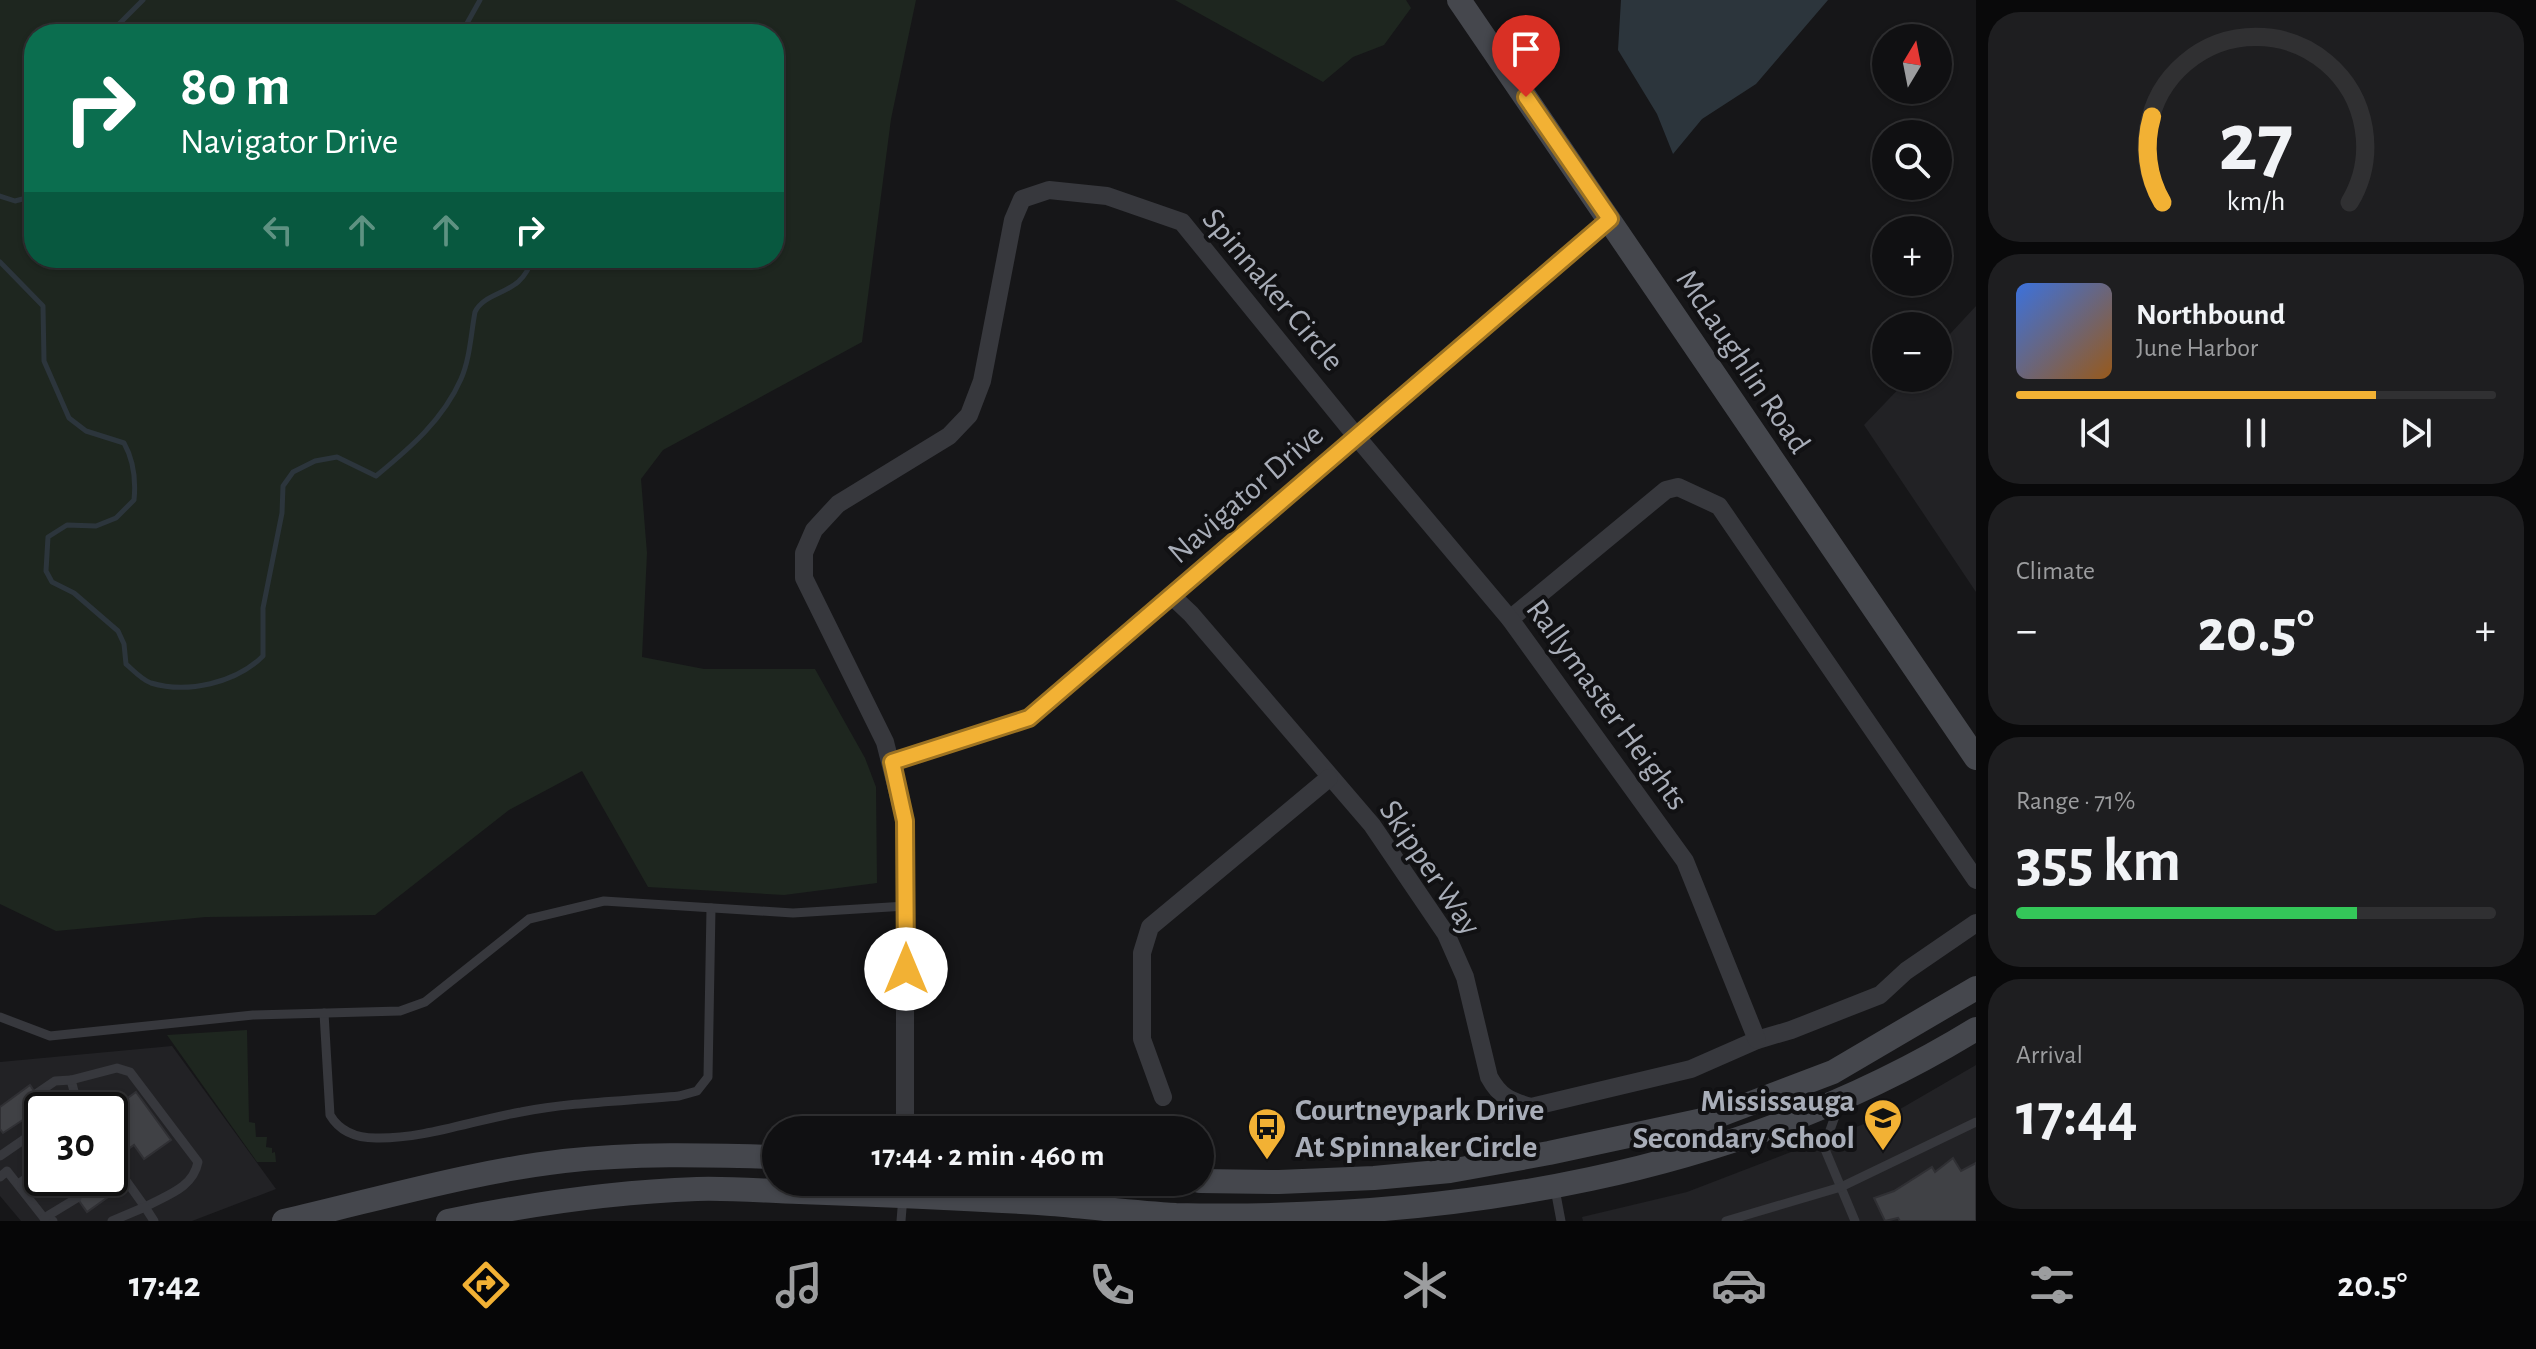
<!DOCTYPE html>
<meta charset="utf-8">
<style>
body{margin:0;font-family:"Alegreya Sans",sans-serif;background:#1e1e20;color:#f1f3f6;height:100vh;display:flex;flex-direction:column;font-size:30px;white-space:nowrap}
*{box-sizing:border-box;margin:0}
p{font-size:26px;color:#9c9d9f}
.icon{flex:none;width:44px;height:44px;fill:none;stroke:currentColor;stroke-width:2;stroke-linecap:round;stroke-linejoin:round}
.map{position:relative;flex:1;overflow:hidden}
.sheet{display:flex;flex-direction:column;gap:12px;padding:12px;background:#09090a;width:560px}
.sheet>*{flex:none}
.banner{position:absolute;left:24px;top:24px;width:760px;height:244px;border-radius:32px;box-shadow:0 2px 6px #0004,0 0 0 2px #303032;background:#0b6e4f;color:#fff;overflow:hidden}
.needle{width:52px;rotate:10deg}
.tools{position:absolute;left:1872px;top:24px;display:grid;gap:16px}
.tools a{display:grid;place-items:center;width:80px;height:80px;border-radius:50%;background:#101012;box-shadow:0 2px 6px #0004,0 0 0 2px #303032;font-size:40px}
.speed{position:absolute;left:24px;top:1092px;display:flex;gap:16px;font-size:40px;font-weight:700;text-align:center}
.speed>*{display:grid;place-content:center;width:104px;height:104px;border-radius:50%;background:#101012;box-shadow:0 2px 6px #0004,0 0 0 2px #303032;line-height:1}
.speed .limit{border:4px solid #111;border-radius:12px;background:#fff;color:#111}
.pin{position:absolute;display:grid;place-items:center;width:68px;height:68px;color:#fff;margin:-82px -34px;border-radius:50% 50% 50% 0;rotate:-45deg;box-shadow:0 0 8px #0007}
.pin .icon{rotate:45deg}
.me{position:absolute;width:88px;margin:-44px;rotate:0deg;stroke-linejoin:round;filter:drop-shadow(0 0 6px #0008)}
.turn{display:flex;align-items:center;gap:28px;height:168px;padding:0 24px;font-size:36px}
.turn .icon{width:104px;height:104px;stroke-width:2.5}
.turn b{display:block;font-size:56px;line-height:68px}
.lanes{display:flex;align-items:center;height:76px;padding:0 24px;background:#0003;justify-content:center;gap:40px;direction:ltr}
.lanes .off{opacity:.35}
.big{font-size:60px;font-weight:700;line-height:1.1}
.sheet .widget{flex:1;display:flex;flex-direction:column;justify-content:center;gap:12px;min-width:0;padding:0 28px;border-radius:32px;background:#1e1e20}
.sheet .dial{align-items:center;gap:0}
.dial svg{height:208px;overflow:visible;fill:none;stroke:#303032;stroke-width:7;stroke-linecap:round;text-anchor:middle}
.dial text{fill:#f1f3f6;stroke:none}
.song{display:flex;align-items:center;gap:24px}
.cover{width:96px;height:96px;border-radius:12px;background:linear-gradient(135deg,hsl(220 70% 55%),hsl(30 70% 35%))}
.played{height:8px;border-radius:4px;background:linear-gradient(90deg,#f2b134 75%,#303032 75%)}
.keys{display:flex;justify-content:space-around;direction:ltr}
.heat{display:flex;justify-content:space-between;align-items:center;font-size:44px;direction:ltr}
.charge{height:12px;border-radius:6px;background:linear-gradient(90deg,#34c759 71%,#303032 0)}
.trip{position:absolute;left:762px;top:1116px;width:452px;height:80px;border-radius:40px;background:#101012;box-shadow:0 2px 6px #0004,0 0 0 2px #303032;font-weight:700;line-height:80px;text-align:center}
.dock{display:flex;height:128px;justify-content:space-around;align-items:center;background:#060607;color:#9c9d9f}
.dock .icon{width:56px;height:56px}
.dock .current{color:#f2b134}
.dock b{font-size:36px;color:#f1f3f6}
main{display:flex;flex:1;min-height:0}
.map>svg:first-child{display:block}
.built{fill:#222225;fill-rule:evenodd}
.green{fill:#1e261f;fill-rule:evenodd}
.water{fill:#2c353c}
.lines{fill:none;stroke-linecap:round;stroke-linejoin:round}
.stream{stroke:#2c353c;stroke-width:5}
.building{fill:#404145;stroke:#303034;stroke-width:2}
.lane{stroke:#37383d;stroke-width:9}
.street{stroke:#37383d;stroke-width:18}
.secondary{stroke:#45474d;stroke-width:24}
.route-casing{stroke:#9d7322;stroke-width:20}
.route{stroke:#f2b134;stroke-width:14}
.labels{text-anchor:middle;stroke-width:8;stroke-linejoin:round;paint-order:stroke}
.street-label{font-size:32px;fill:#a8adb8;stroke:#111113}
.poi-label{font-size:32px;font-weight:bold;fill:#a8adb8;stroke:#111113;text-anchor:end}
</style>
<main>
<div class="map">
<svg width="1976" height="1221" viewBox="0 0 1976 1221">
<rect width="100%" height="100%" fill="#161618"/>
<g class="built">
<polygon points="1976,306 1976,592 1864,425 1909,378 1938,378 1938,347"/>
<path d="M 172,1046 L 276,1189 L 192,1221 L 21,1221 L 0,1196 L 0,1062 ZM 42,1110 L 110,1110 L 110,1178 L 42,1178 Z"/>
<polygon points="1976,1065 1976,1221 1583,1221 1582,1217 1687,1192 1895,1112"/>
</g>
<g class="green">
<path d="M 0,0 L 916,0 L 891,119 L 862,342 L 663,450 L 641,479 L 647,553 L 642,657 L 704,669 L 815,669 L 865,758 L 876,787 L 877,883 L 784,895 L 648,887 L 582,771 L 509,810 L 375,915 L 206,917 L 56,931 L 0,904 ZM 34,34 L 774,34 L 774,258 L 34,258 Z"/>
<polygon points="1175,0 1406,0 1411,8 1384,45 1353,57 1323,82"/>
<polygon points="247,1030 249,1122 255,1123 256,1137 267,1137 266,1147 272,1148 272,1153 275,1152 276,1162 257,1162 167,1035"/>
</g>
<polygon class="water" points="1621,0 1828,0 1756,84 1702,119 1673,154 1657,114 1618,50"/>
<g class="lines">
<g class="stream">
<polyline points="109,34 143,0"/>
<polyline points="461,34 480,0"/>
<polyline points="0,196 15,201 34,196"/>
<path d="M 0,262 L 43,306 L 44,361 L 69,418 L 86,431 L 124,443 C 134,461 136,480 134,500 L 116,518 L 96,526 L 67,525 L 48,537 L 46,571 L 52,582 L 74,593 L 118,631 L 124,644 L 126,664 C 133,670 142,680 151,683 C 187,694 236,683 263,656 L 263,608 L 282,513 L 283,486 L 293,472 L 315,461 L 337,457 L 376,476 C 410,448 443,420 461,379 C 470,359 471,333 475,312 C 486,289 523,296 532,258"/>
</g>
</g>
<g class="building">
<polygon points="30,1085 44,1106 3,1133 0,1129 0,1107"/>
<polygon points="136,1092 171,1140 144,1159 134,1145 110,1162 110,1134 121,1126 110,1111"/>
<polygon points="1953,1158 1961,1171 1976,1163 1976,1221 1900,1221 1898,1218 1885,1221 1874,1198 1894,1191 1932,1167 1935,1172"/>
<polygon points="63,1178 105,1178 115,1192 87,1212"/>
</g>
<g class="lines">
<g class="lane">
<path d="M 324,1013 L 330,1115 C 340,1132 357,1138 376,1138 C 424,1139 474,1120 521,1112 C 572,1102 627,1101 679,1096 L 697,1091 L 708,1077 L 711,908"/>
<polyline points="0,1017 50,1036 253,1015 400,1011 425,1002 529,919 604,901 793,913 906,906"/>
<polyline points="71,1080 79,1110"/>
<path d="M 36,1094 L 55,1081 L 71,1080 L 117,1068 L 130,1072 L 198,1162 C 193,1188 167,1195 145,1207 L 112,1161"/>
<polyline points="1839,1105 1824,1147 1855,1221"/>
<polyline points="1786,1128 1824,1147"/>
<polyline points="0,1156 42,1127"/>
<polyline points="0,1177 7,1171 44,1218 53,1221"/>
<polyline points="18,1184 42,1168"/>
<polyline points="1555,1189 1561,1221"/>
<polyline points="44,1218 77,1198"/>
<polyline points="112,1221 145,1207 154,1221"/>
<polyline points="901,1221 903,1196"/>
<polyline points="1726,1221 1841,1187 1976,1122"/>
</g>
<g class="street">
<path d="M 1172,596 L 1191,614 L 1372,825 L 1446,934 L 1465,977 L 1489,1077 C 1500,1097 1510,1101 1531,1107 L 1691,1069 L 1757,1040 L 1791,1030 L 1880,995 L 1906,971 L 1976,923"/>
<polyline points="1510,619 1666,490 1678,487 1719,506 1976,880"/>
<polyline points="892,762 1029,718 1610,219"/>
<polyline points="1163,1097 1142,1039 1142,953 1150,927 1329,778"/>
<polyline points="905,1130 905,821 885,742 804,578 804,553 814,530 838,504 949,436 969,415 982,381 1013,220 1022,199 1049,190 1107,196 1182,222 1356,436 1510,619 1685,861 1757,1040"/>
</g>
<g class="secondary">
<polyline points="1459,0 1976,758"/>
<polyline points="1200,1181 1279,1182 1374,1178 1450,1171 1549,1153 1712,1118 1833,1072 1976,988"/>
<path d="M 284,1221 C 376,1200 470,1172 564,1161 C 634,1153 705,1155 776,1157"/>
<path d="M 448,1221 C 530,1204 613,1192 697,1189 C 731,1188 766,1191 799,1192 C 883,1195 967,1198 1051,1204 C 1093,1207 1134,1213 1176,1215 C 1452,1221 1738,1175 1976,1029"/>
</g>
</g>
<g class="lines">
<g class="route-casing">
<polyline id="route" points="906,969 905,821 892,762 1029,718 1610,219 1526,97"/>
</g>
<use href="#route" class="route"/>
</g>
<defs>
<g id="school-pin" transform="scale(2)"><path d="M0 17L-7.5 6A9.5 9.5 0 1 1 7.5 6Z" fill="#f2b134" stroke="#111113"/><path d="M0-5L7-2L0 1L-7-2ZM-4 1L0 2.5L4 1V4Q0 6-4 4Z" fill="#111"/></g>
<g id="bus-pin" transform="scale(2)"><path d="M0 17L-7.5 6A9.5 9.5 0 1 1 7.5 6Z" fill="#f2b134" stroke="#111113"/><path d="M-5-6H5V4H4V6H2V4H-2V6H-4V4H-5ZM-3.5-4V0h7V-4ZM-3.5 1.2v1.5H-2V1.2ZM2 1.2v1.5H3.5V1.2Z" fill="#111"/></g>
</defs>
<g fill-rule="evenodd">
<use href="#school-pin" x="1883" y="1118"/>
<use href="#bus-pin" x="1267" y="1127"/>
</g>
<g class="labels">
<g class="street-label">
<text transform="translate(1274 289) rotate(50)" y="11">Spinnaker Circle</text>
<text transform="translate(1744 361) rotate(56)" y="11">McLaughlin Road</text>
<text transform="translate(1245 493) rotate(-41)" y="11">Navigator Drive</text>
<text transform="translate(1608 704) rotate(54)" y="11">Rallymaster Heights</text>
<text transform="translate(1431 867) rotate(56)" y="11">Skipper Way</text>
</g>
<g class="poi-label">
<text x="1855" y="1111">Mississauga<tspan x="1855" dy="37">Secondary School</tspan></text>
<text x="1295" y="1120" text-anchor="start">Courtneypark Drive<tspan x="1295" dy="37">At Spinnaker Circle</tspan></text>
</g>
</g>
</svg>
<div class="tools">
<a><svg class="needle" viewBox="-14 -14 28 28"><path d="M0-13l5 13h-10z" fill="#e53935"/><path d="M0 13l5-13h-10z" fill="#9c9d9f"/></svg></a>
<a><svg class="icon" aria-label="search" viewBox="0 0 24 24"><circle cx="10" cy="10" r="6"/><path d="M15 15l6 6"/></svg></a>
<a>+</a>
<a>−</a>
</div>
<div class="speed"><div class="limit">30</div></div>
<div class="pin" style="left:1526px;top:97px;background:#d93025"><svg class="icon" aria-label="arrive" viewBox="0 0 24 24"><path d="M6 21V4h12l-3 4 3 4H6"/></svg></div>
<svg class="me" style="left:906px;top:969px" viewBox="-20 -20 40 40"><circle r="19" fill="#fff"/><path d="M0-13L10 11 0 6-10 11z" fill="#f2b134"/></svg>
<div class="trip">17:44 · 2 min · 460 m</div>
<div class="banner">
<div class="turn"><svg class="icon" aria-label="right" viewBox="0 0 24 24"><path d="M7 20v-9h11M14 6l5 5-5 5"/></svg><div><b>80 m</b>Navigator Drive</div></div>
<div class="lanes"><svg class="icon off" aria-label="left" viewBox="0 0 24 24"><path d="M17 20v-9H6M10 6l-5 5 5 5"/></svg><svg class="icon off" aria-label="ahead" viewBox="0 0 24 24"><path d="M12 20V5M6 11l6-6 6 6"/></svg><svg class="icon off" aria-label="ahead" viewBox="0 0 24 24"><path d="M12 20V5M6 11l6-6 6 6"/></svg><svg class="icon" aria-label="right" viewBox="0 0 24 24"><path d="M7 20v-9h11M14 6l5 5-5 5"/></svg></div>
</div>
</div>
<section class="sheet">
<div class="widget dial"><svg viewBox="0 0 100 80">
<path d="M14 69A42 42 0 1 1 86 69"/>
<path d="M14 69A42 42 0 0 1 10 36" stroke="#f2b134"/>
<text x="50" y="56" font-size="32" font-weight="700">27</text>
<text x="50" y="72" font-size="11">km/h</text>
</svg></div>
<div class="widget">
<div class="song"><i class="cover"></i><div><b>Northbound</b><p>June Harbor</p></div></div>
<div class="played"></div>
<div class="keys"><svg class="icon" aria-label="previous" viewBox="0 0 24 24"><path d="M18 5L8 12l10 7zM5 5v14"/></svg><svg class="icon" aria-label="pause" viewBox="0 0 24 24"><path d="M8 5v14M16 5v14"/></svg><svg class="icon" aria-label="next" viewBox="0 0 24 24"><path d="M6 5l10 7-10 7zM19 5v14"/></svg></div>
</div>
<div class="widget"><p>Climate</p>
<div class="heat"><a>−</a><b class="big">20.5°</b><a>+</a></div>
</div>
<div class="widget"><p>Range · 71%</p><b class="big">355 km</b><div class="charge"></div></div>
<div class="widget"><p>Arrival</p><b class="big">17:44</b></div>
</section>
</main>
<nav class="dock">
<b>17:42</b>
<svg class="icon current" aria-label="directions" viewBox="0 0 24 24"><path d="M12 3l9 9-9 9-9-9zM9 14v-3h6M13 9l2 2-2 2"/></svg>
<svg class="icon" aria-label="music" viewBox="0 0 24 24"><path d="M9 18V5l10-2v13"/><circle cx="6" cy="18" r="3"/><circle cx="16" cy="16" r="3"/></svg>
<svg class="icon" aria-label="phone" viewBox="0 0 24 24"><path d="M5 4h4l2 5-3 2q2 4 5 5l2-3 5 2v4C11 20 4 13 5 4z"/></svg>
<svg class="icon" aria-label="climate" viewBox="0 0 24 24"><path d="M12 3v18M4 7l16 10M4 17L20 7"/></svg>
<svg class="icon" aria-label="car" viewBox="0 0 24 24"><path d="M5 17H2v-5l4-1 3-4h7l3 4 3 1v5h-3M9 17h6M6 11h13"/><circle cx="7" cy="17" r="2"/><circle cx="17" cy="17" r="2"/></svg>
<svg class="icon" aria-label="filters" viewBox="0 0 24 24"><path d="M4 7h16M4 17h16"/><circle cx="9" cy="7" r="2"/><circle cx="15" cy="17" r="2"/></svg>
<b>20.5°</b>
</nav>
